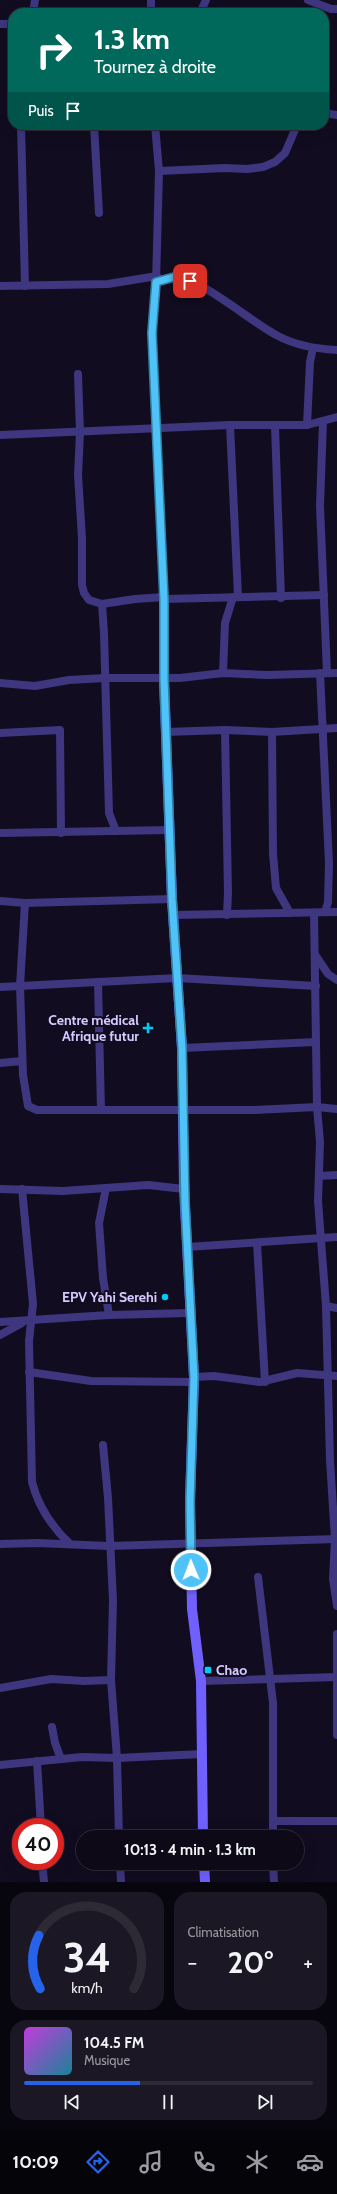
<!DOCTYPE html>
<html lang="fr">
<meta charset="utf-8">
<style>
body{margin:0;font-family:Cabin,sans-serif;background:#1b1724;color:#f1f3f6;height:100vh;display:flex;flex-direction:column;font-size:15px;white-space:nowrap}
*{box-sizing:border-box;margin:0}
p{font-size:13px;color:#9a9aa1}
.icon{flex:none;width:22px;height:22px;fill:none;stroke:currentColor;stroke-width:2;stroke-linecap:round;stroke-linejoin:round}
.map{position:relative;height:1882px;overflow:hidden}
.drawer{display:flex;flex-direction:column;gap:10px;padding:10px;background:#07050d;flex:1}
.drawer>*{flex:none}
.top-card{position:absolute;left:8px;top:8px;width:321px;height:122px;border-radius:16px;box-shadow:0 4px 16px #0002,0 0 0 1px #2d2a36;background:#00695c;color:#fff;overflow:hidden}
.speed{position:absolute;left:12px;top:1818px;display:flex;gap:8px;font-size:20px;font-weight:700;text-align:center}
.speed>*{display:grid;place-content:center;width:52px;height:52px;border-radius:50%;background:#0d0917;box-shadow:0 4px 16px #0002,0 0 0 1px #2d2a36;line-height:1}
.speed .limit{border:6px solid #d22;background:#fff;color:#111}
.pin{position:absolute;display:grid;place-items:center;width:34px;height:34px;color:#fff;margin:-17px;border-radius:8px;box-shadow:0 2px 6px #0006}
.me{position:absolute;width:44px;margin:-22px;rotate:359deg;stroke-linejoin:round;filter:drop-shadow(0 0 3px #0008)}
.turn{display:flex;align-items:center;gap:14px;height:84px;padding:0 20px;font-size:18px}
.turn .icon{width:52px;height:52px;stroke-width:2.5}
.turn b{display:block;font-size:28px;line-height:34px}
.then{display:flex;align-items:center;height:38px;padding:0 20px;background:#0003;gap:8px;font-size:15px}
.big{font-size:30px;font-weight:700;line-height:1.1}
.drawer .widget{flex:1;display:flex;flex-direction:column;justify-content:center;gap:6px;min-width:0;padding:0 14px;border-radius:16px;background:#1b1724}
.drawer .dial{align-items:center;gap:0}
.dial svg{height:104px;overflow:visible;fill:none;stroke:#2d2a36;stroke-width:7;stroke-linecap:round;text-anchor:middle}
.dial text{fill:#f1f3f6;stroke:none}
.song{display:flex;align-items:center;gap:12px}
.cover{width:48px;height:48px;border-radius:6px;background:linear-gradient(135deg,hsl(290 70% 55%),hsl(190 70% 35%))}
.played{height:4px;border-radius:2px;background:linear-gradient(90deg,#2563eb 40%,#2d2a36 40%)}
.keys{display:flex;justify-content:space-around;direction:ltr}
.heat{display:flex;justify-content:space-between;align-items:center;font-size:22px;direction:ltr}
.drawer .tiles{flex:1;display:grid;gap:10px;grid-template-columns:1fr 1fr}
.widget:last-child{grid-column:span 2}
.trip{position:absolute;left:76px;top:1830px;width:228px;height:40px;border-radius:20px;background:#0d0917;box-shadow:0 4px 16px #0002,0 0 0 1px #2d2a36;font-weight:700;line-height:40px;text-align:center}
.tabs{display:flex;height:64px;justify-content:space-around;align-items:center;background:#050409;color:#9a9aa1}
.tabs .icon{width:28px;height:28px}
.tabs .selected{color:#2563eb}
.tabs b{font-size:18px;color:#f1f3f6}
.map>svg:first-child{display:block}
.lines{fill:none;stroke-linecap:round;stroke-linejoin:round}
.street{stroke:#3e367f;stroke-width:8}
.secondary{stroke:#7061ff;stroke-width:10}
.route-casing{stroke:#337fa1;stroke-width:10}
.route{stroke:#4fc3f7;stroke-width:7}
.poi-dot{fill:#00cbf5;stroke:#110c1f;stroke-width:1.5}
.labels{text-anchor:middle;stroke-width:4;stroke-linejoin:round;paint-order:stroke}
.poi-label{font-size:14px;font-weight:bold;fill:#d4caff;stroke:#110c1f;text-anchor:end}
</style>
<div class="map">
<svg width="337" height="1882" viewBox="0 0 337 1882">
<rect width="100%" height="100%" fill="#110c1f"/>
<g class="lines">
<g class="street">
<polyline points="151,0 151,13"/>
<polyline points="308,0 331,9 337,9"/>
<polyline points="33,13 35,0"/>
<polyline points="200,13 206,0"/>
<polyline points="0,24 13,24"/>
<polyline points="324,113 337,115"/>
<polyline points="21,125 25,286"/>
<polyline points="94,125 99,213"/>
<polyline points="155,125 159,171 156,283 152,333 164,599 164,679"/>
<polyline points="159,171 225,168 247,169 263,167 275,162 285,153 297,125"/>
<path d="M 156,283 C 162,280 168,278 174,277 C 199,276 252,323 278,336 C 297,346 316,349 337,350"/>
<polyline points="0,286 108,284 157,276"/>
<polyline points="78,374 80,433 78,475 82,538 82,585 84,593 89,600 102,604 135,599 164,597"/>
<polyline points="323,421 320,506 327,673"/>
<polyline points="230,425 238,596"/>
<polyline points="307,425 310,362 313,348"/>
<polyline points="275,426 281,598"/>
<polyline points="0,435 230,425 307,425 337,417"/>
<polyline points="164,599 324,595"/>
<polyline points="102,604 104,633 109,813 116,831"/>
<polyline points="223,673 225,623 233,597"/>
<polyline points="320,673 329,863 328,902 325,912"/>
<polyline points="0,683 35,686 69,680 105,678 180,678 223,673 267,675 337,673"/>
<polyline points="225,730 228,893 227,915"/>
<polyline points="166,732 225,730 272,732 337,728"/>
<polyline points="272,732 273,854 276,888 290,913"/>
<polyline points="0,733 60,730 61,833"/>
<polyline points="0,833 170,830"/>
<polyline points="0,901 25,903 172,899"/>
<polyline points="25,903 20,986 23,1075 28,1106 37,1110 254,1110 317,1107 337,1109"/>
<polyline points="314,913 317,1107 320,1142 318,1201 326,1306 330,1460 335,1539 333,1579 337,1606"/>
<polyline points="173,915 337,912"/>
<polyline points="316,956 328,974 337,980"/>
<polyline points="98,982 101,1110"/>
<polyline points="0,987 177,978 316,986"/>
<polyline points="182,1048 316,1042"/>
<polyline points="0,1063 22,1061"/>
<polyline points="319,1176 337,1175"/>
<polyline points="106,1188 99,1223 103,1278 109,1315"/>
<polyline points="0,1189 63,1191 148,1185 184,1189"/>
<path d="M 22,1189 L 33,1304 L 29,1341 L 32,1482 C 38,1506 52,1527 70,1544"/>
<polyline points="257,1243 265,1382"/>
<polyline points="187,1247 337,1237"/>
<polyline points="326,1306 337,1308"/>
<polyline points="0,1322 109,1315 189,1313"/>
<polyline points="0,1335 22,1323"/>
<polyline points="29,1372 91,1381 194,1382"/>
<polyline points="194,1377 214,1376 260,1382 297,1373 337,1376"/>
<polyline points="103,1445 108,1498 113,1600 111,1680 117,1758 119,1837"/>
<polyline points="0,1544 38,1543 109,1546 337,1539"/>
<polyline points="258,1577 273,1703 273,1837"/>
<polyline points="337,1634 337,1735"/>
<polyline points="201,1681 337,1677"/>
<polyline points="0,1688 51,1679 84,1681 111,1680"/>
<polyline points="52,1727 55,1743 61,1759"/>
<polyline points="37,1761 41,1827"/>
<polyline points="0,1765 82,1757 117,1758 202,1754"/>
<polyline points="273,1821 337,1821"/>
<polyline points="42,1861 44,1882"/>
<polyline points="120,1863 121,1882"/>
<polyline points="273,1863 274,1882"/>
</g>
<g class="secondary">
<polyline points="164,679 172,899 182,1048 184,1189 194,1377 190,1501 192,1609 201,1681 203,1837"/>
<polyline points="204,1863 205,1882"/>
</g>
</g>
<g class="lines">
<g class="route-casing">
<polyline id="route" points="190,281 174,277 156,282 152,333 164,599 164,679 172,899 182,1048 185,1203 194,1377 190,1501 191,1570"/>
</g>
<use href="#route" class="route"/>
</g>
<g class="poi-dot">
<path d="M146 1022h4v4h4v4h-4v4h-4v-4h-4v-4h4z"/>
<circle cx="165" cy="1297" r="4"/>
<rect x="204" y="1666" width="8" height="8" rx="2"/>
</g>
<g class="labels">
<g class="poi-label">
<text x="139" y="1025">Centre médical<tspan x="139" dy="16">Afrique futur</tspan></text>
<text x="157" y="1302">EPV Yahi Serehi</text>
<text x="216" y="1675" text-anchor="start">Chao</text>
</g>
</g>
</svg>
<div class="speed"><div class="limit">40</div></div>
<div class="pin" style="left:190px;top:281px;background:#d93025"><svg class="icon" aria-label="arrive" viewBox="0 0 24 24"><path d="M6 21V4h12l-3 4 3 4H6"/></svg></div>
<svg class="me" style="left:191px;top:1570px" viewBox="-20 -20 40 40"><circle r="17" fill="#4fc3f7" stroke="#fff" stroke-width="3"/><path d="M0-11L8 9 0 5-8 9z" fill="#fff"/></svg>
<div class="trip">10:13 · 4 min · 1.3 km</div>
<div class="top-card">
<div class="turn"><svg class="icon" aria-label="right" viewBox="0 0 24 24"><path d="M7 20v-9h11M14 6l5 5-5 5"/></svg><div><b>1.3 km</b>Tournez à droite</div></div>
<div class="then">Puis<svg class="icon" aria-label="arrive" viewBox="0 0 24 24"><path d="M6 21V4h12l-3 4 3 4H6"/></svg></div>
</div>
</div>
<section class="drawer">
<div class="tiles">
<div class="widget dial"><svg viewBox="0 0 100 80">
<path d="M14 69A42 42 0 1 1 86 69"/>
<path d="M14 69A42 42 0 0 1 13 28" stroke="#2563eb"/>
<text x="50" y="56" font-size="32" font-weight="700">34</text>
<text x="50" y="72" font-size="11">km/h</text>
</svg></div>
<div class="widget"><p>Climatisation</p>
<div class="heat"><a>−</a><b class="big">20°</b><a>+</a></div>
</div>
<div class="widget">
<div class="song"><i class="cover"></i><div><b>104.5 FM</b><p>Musique</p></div></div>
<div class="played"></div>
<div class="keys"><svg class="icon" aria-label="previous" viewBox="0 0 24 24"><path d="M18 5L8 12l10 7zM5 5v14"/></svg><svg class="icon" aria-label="pause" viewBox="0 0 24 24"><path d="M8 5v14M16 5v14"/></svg><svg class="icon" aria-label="next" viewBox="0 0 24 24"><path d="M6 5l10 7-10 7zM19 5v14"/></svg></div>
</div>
</div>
</section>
<nav class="tabs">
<b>10:09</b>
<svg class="icon selected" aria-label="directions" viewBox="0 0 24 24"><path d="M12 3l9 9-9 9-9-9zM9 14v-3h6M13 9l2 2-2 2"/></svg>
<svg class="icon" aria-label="music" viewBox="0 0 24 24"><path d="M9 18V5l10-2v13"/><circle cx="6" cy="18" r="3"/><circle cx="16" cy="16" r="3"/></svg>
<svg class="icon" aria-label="phone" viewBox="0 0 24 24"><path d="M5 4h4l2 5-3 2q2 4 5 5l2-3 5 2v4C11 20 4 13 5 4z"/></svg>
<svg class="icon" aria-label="climate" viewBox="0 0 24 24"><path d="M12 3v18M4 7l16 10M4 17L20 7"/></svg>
<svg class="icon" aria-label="car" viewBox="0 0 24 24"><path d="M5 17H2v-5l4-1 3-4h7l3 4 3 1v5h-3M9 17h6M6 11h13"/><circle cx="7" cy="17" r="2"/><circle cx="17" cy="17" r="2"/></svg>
</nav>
